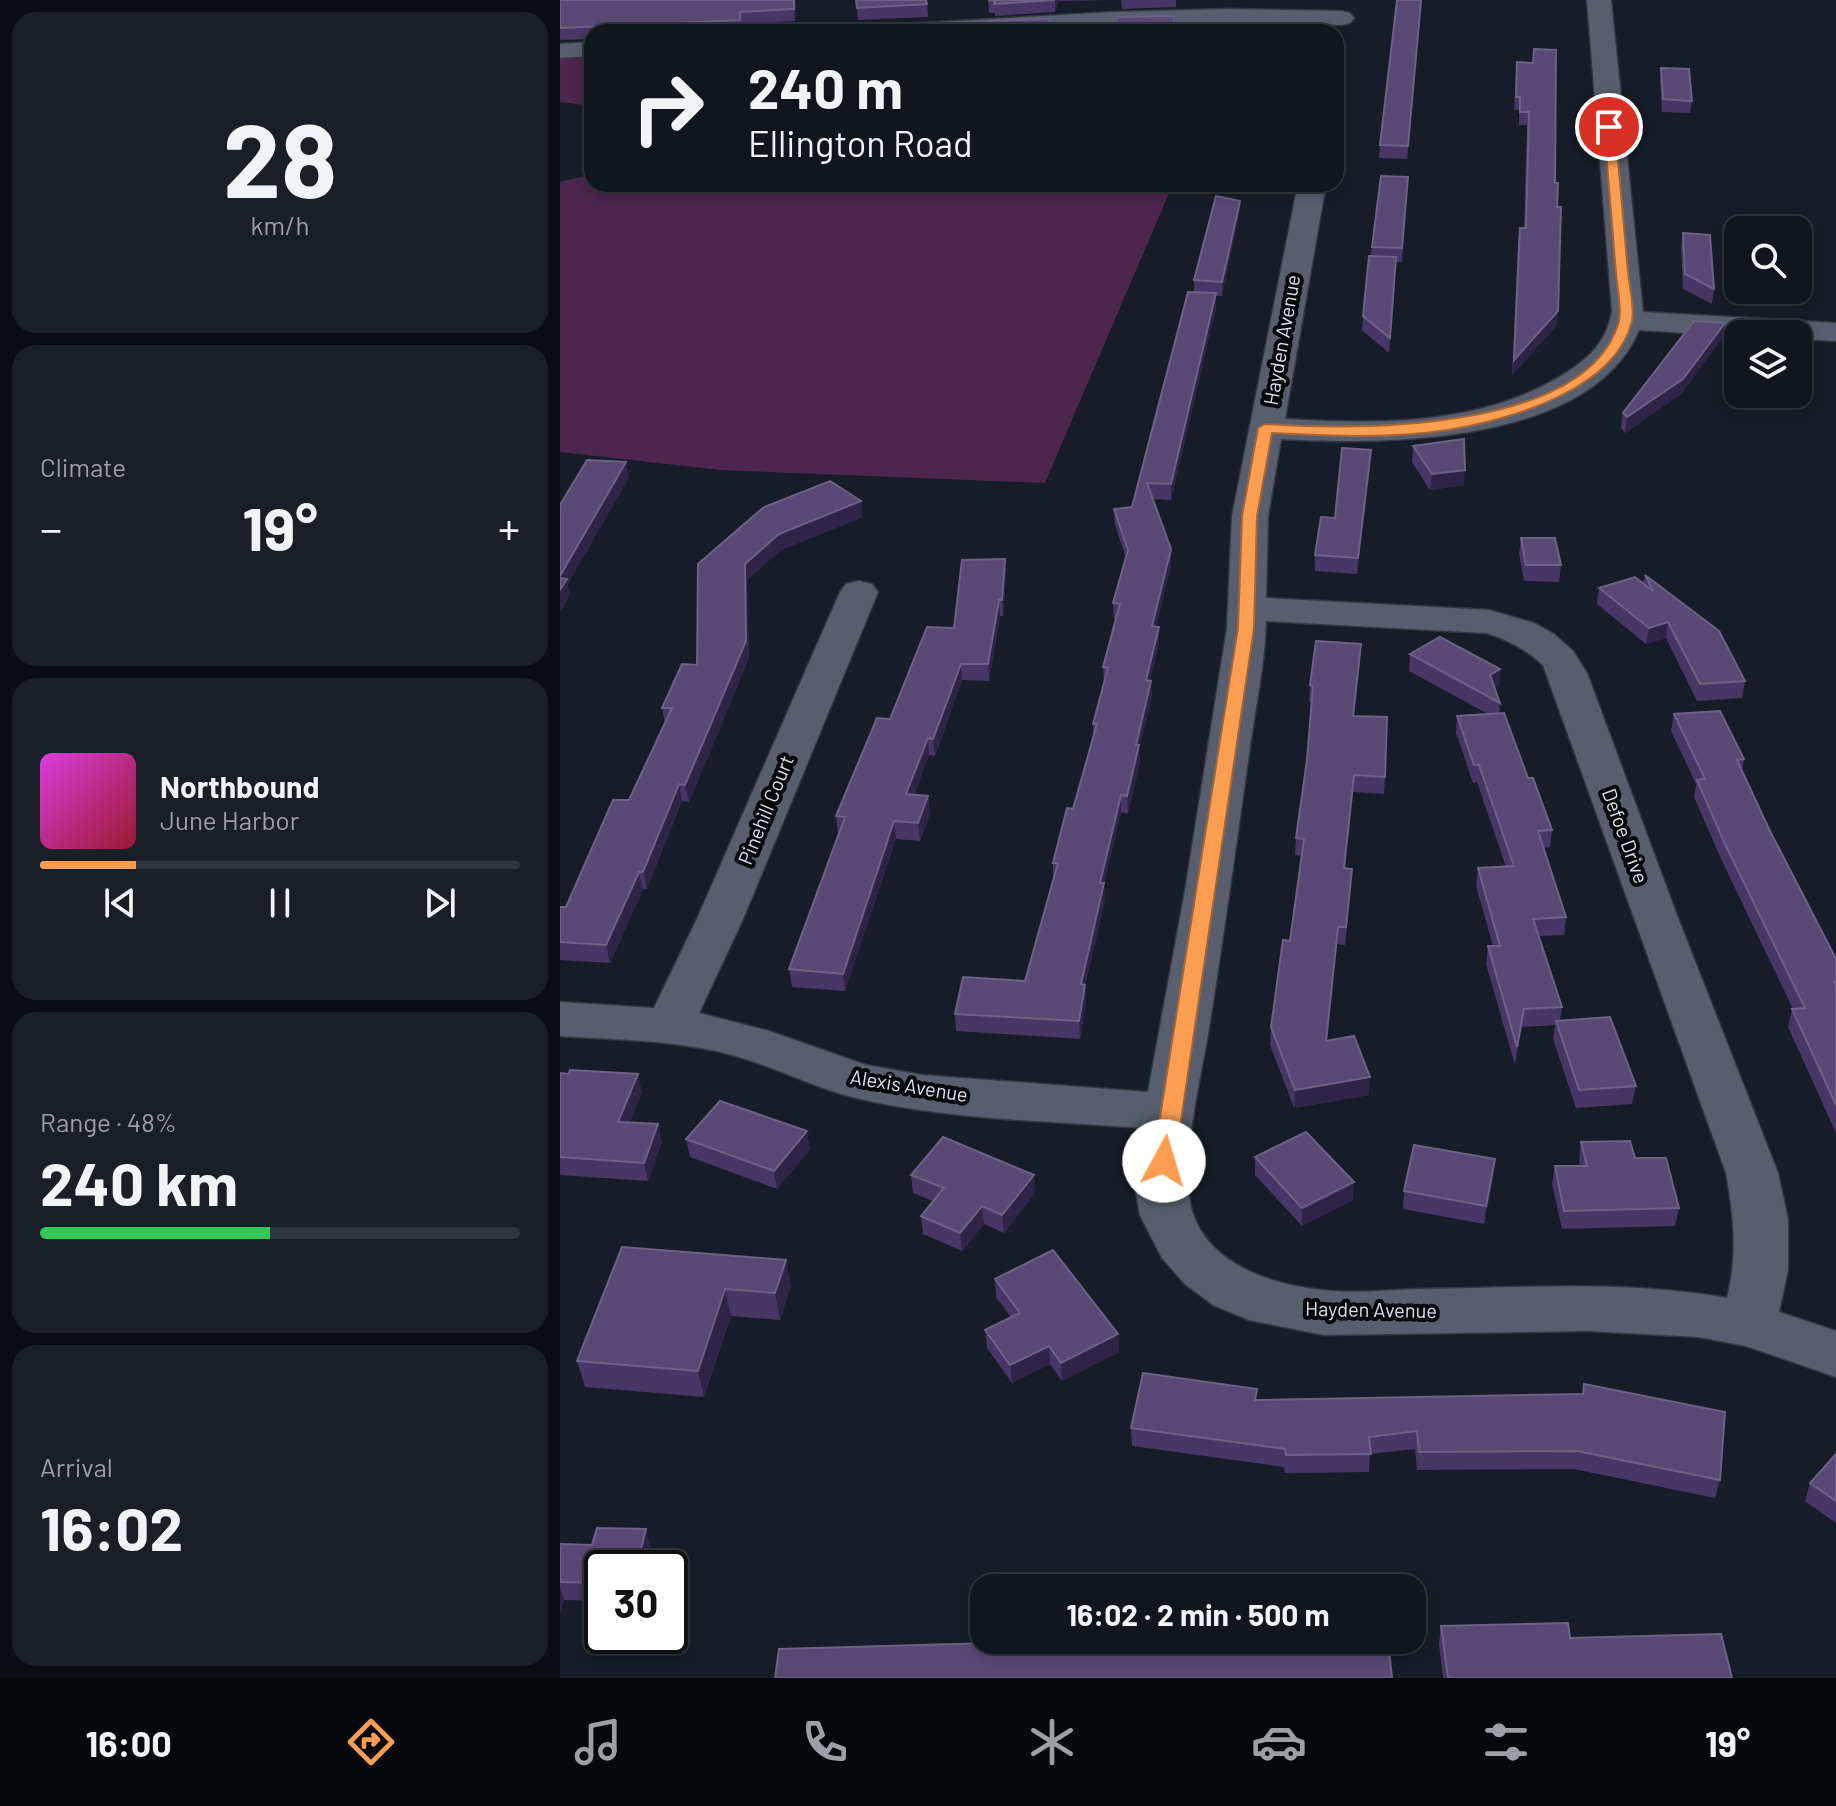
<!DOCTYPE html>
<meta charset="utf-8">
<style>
body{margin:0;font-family:Barlow,sans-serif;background:#1a1e27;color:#f1f3f6;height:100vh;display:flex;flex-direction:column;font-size:30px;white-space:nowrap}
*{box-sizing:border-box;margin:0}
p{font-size:26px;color:#9c9fa4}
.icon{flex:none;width:44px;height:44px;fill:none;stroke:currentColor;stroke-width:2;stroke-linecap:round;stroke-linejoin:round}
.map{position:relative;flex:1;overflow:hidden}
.side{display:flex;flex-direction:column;gap:12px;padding:12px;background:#090c10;width:560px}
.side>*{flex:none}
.banner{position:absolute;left:24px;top:24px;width:760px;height:168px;border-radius:24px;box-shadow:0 4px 12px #0003,0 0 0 2px #30343c;background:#11151e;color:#f1f3f6;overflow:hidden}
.buttons{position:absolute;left:1164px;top:216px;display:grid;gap:16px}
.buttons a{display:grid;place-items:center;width:88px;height:88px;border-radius:16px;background:#11151e;box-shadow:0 4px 12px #0003,0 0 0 2px #30343c;font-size:40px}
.speed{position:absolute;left:24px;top:1550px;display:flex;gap:16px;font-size:40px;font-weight:700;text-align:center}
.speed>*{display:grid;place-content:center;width:104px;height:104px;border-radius:50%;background:#11151e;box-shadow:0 4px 12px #0003,0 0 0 2px #30343c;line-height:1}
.speed .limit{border:4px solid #111;border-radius:12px;background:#fff;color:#111}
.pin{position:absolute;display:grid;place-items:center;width:68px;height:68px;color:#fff;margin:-34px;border:4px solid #fff;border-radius:50%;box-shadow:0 2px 8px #0007}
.me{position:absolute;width:88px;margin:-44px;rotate:6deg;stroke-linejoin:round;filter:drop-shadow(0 0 6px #0008)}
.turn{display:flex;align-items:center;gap:28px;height:168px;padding:0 32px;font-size:36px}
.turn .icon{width:104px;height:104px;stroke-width:2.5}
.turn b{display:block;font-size:56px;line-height:68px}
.big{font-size:60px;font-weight:700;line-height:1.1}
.side .tile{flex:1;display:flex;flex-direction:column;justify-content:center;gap:12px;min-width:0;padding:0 28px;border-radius:24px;background:#1a1e27}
.side .dial{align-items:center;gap:0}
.dial b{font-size:104px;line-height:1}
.song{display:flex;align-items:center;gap:24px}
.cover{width:96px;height:96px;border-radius:12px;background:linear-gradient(135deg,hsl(300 70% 55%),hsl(350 70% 35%))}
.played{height:8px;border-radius:4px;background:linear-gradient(90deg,#fc9e52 20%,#30343c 20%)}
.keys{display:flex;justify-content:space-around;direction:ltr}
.heat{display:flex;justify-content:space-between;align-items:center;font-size:44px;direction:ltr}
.charge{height:12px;border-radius:6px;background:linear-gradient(90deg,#34c759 48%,#30343c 0)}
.trip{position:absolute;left:410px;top:1574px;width:456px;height:80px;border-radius:24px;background:#11151e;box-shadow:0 4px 12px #0003,0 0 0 2px #30343c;font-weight:700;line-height:80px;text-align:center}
.tab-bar{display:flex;height:128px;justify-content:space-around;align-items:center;background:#07080c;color:#9c9fa4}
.tab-bar .icon{width:56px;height:56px}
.tab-bar .on{color:#fc9e52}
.tab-bar b{font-size:36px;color:#f1f3f6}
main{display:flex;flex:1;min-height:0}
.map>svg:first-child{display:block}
.green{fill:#4c264c}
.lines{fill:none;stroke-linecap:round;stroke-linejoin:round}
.minor-casing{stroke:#343641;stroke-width:3}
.minor{fill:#585e6d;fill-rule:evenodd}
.wall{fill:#463766}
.shaded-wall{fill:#2d2447}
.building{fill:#574974;stroke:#6c6186;stroke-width:2}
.route{fill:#fc9e52;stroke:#a46735;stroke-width:2}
.labels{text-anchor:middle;stroke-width:8;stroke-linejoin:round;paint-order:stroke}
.street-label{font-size:20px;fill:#dde0e9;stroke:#05070b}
</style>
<main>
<section class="side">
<div class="tile dial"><b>28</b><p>km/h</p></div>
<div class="tile"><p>Climate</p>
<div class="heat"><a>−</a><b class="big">19°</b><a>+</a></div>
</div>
<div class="tile">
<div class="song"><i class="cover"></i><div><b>Northbound</b><p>June Harbor</p></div></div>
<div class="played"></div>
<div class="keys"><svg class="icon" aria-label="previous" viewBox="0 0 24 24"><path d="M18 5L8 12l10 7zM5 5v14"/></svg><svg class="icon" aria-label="pause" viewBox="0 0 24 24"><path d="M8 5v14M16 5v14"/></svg><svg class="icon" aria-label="next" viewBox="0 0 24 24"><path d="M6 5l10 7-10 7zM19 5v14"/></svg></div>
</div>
<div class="tile"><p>Range · 48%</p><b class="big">240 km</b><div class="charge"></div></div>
<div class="tile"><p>Arrival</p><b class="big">16:02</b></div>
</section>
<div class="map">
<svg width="1276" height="1678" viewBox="0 0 1276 1678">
<rect width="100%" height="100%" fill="#171c28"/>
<g class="green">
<polygon points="32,56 32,106 0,102 0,58"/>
<polygon points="32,174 32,184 613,184 485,483 160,470 0,452 0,182"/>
</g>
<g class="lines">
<g class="minor-casing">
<g id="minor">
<path d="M 1027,0 L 1051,0 L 1083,312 L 1276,323 L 1276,341 L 1238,339 L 1238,334 L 1178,336 L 1079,330 C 1031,445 824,445 721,439 L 708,516 L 706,598 L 929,610 L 974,623 L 994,634 L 1013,651 L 1027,673 L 1116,913 L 1218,1173 L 1228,1220 L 1228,1270 L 1219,1312 L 1276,1331 L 1276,1377 L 1186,1346 L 1139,1337 L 1028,1331 L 764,1335 L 689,1320 L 653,1305 L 625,1284 L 602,1258 L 580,1215 L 575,1186 L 582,1128 C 492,1121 398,1120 309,1101 C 262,1092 221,1069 176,1056 C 119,1040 59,1040 0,1036 L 0,1002 L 94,1008 L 137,919 L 280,592 L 286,584 L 299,581 L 312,584 L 318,592 L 183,919 L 139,1013 L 209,1031 L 306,1065 L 362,1075 L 588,1092 L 625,891 L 667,628 L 672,516 L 738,184 L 766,184 L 725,419 C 819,424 918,426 1001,376 C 1027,360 1047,343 1052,311 ZM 706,621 L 926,633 C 949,640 965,649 983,665 L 1166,1173 C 1174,1216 1178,1255 1167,1298 C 1066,1280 960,1288 858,1289 C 827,1290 793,1294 762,1290 C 714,1285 651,1266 633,1214 C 618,1169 640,1082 648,1034 C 663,941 676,847 689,753 C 695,709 705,664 706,621 Z"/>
<path d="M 668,9 L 782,11 L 790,13 L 794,18 L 790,23 L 782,25 C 625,20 469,32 313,32 L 316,27 L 325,25 L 554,12 Z"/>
<polygon points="32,42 32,56 0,58 0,44"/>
</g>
</g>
<use href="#minor" class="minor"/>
</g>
<g class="wall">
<polygon points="0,0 236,0 235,21 182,24 182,32 32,32 32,39 0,40"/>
<polygon points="296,0 367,4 368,17 298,20"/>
<polygon points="428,0 549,0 498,1 495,12 435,16 435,13 429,13"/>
<polygon points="561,0 616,0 616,7 562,9"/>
<polygon points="862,0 847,159 819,158 820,145"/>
<polygon points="614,16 614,32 556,32 555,27"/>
<polygon points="1101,68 1132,101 1130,113 1102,112 1100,80"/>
<polygon points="956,75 995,183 997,207 997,325 952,375 958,242 960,228 964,228 967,125 959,125 959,110 954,110"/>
<polygon points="848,177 842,262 836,262 829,353 802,330 803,316 812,247"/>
<polygon points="680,201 679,215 662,296 656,296 656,307 611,500 593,499 611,549 611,565 596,627 599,643 590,680 592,697 579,749 580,762 568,813 561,813 544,883 545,901 525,985 526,1002 520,1039 396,1031 395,1014 465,981 493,879 493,863 513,809 533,735 533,724 544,684 543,667 556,620 554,620 553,603 566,558 555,525 554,509 572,507 634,292 634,280"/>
<polygon points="1123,233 1154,289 1152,304 1123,289 1121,247"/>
<polygon points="1165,323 1162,338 1121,394 1065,433 1061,428 1063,413"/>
<polygon points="853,446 904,485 870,490 852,462"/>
<polygon points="810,465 797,574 755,571 755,555 775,518"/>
<polygon points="303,517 221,550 187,580 189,658 129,802 122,801 87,889 83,889 50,963 0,960 0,907 6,907 69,800 105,724 102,708 137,665 138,564"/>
<polygon points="961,538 1001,565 999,582 964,581 959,554"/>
<polygon points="445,559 446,576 443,616 440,616 429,681 402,680 375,756 369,755 354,795 368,796 370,813 360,841 336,839 285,991 232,987 229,969 279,834 278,834 276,816 330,719"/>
<polygon points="1085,575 1185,681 1182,698 1137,701 1106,638 1086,644 1037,604 1039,588 1083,583"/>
<polygon points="850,654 940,669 939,686 935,688 940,703 939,714 992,830 990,847 984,848 1006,917 1004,935 979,936 1002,1007 1000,1020 1076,1086 1072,1104 1016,1108 993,1039 995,1025 962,1027 955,1065 926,964 928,946 933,946 916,886 918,868 946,867 917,782 913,783 896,733 897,716 928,714 849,671"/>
<polygon points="800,660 794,716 825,777 824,794 793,792 785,868 791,886 785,945 777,944 767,1041 809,1095 734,1108 710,1045 711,1027 730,941 741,856 735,855 736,838 747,760 752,702 749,702 750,685"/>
<polygon points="1114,714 1184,759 1182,771 1209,829 1276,959 1276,1133 1228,1027 1232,1009 1233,1009 1162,861 1134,797 1136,784 1111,731"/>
<polygon points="0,1073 82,1092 69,1123 102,1142 88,1181 0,1175"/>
<polygon points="126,1139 250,1149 217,1189 130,1157"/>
<polygon points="1021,1142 1075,1158 1119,1208 1115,1226 1002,1229 992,1184 995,1166 1020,1166 1019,1160"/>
<polygon points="695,1157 793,1200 742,1226 695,1175"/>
<polygon points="351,1175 475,1193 444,1233 424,1224 402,1251 363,1234 361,1216 373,1201 353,1193"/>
<polygon points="933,1178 924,1224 843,1209 844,1191"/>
<polygon points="62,1247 231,1286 220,1320 171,1316 144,1397 25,1387 17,1361"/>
<polygon points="435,1279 558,1334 559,1352 502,1381 490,1364 452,1383 427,1348 425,1330 451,1317 436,1297"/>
<polygon points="1022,1394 1160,1480 1155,1498 1014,1469 857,1470 855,1449 810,1454 809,1472 725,1473 724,1467 572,1446 571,1428 696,1400"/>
<polygon points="1276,1454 1276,1523 1245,1501 1250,1483"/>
<polygon points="0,1544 91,1547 42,1568 42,1601 4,1600 0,1615"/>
<polygon points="881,1626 1010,1638 1172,1678 883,1678 879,1644"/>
</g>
<g class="shaded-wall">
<polygon points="234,0 236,0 235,21 234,9"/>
<polygon points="495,0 498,0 495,12"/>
<polygon points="680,201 679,215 662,296 662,282"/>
<polygon points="656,293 656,307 611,500 611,484"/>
<polygon points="998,311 997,325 952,375 954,360"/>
<polygon points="1165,323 1162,338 1121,394 1065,433 1067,417"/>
<polygon points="811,450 810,465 797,574 798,558"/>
<polygon points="66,462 69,478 8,584 10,595 0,612 0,576"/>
<polygon points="905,470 904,485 870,490 872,474"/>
<polygon points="301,501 303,517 221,550 187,580 189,658 129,802 125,785 185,564 219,534"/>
<polygon points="611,549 611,565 592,643 592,626"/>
<polygon points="445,559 446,576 443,616 442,600"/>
<polygon points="439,600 440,616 429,681 428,664"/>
<polygon points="1108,622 1106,638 1086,644 1089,628"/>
<polygon points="599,627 599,643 586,697 586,680"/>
<polygon points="401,664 402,680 375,756 373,739"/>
<polygon points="940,669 939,686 928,692 930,675"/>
<polygon points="591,681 592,697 579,749 580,762 568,813 567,796 576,745"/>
<polygon points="368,738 369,755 348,811 346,794"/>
<polygon points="794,775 793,792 783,886 784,868"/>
<polygon points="119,784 122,801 87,889 83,872"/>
<polygon points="561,795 561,813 540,901 540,883"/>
<polygon points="368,796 370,813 360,841 358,823"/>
<polygon points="334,821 336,839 285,991 283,974"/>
<polygon points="79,872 83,889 50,963 46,945"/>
<polygon points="544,883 545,901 525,985 526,1002 520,1039 519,1021 521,984"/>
<polygon points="778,927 777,944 765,1059 766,1041"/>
<polygon points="964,1009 962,1027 955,1065 957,1047"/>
<polygon points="78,1074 82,1092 63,1140 58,1122"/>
<polygon points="810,1077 809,1095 734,1108 735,1090"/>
<polygon points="98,1124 102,1142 88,1181 84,1163"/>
<polygon points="247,1131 250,1149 217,1189 214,1171"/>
<polygon points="935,1159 933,1178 924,1224 926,1206"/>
<polygon points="474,1175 475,1193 444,1233 442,1215"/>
<polygon points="794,1182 793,1200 742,1226 742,1208"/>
<polygon points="422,1206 424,1224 402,1251 400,1233"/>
<polygon points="226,1260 231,1286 220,1320 215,1293"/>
<polygon points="165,1289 171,1316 144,1397 138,1371"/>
<polygon points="558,1334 559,1352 502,1381 501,1363"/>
<polygon points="489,1346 490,1364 452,1383 450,1365"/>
<polygon points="86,1529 91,1547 86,1568 76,1568"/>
<polygon points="0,1586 4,1600 0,1615"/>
</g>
<g class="building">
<polygon points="0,0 234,0 234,9 180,12 180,20 0,28"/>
<polygon points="296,0 366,0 367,4 297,8"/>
<polygon points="428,0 495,0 434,4 435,1"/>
<polygon points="837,0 861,0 848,146 820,145"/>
<polygon points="614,16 613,28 555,27 557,17"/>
<polygon points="490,19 487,32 426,32 429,21"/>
<polygon points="974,49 996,50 995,183 998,183 997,207 1001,207 998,311 954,360 960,228 966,228 969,112 960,112 960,97 956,97 957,62 973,63"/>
<polygon points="1101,68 1129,69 1132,101 1103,99"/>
<polygon points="821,176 848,177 842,248 812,247"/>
<polygon points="656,196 680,201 662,282 634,280"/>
<polygon points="1123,233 1150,235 1154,289 1125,274"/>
<polygon points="809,256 836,257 830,338 803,316"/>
<polygon points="628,292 656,293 611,484 587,483 611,549 592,626 599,627 586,680 591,681 576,745 579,745 567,796 561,795 540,883 544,883 521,984 525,985 519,1021 395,1014 403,977 465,981 498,863 493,863 507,808 513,809 537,724 533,724 548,668 543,667 560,604 553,603 568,550 554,509 572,507"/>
<polygon points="1134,321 1165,323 1123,379 1067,417 1063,413"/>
<polygon points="904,439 905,470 872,474 853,446"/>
<polygon points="782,448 811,450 798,558 755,555 761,517 775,518"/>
<polygon points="27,460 66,462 0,576 0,505"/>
<polygon points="270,481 301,501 219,534 185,564 186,641 125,785 119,784 83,872 79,872 46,945 0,942 0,907 6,907 53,800 69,800 112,708 102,708 122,664 137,665 138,564 204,507"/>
<polygon points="961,538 995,538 1001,565 966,565"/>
<polygon points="445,559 442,600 439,600 428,664 401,664 373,739 368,738 346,794 368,796 358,823 334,821 283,974 229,969 285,817 276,816 317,718 330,719 367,627 394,628 402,560"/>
<polygon points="1085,575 1159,631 1185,681 1140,684 1108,622 1089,628 1039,588 1075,577 1093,591"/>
<polygon points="0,578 7,579 0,590"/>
<polygon points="880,637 940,669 930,675 940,703 850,654"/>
<polygon points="756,641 801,644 793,716 827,717 825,777 794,775 784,868 792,869 786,927 778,927 766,1041 794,1036 810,1077 735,1090 711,1027 723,940 730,941 744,839 736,838 747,760 753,686 750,685"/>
<polygon points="1160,711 1184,759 1177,760 1209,829 1276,959 1276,982 1274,982 1276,986 1276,1105 1232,1009 1245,1008 1165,844 1137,780 1145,779 1114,714"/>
<polygon points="944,713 968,778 973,778 992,830 978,831 1006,917 973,919 1002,1007 964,1009 957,1047 928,946 940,946 918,868 954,866 919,765 914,765 897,716"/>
<polygon points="1050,1017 1076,1086 1019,1090 996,1021"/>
<polygon points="10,1070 78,1074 58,1122 98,1124 84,1163 0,1157 0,1073 9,1074"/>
<polygon points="160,1101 247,1131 214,1171 126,1139"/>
<polygon points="746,1132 794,1182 742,1208 695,1157"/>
<polygon points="383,1137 474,1175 442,1215 422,1206 400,1233 361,1216 384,1188 351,1175"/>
<polygon points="1070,1141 1075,1158 1106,1158 1119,1208 1004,1211 995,1166 1027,1166 1021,1142"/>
<polygon points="854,1145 935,1159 926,1206 844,1191"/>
<polygon points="62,1247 226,1260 215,1293 165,1289 138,1371 17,1361"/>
<polygon points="493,1250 558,1334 501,1363 489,1346 450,1365 425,1330 460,1313 435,1279"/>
<polygon points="583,1373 697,1389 695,1400 1023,1394 1024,1384 1165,1412 1160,1480 1017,1451 859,1452 857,1431 809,1437 811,1454 726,1455 725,1449 571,1428"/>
<polygon points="1276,1454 1276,1501 1250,1483"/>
<polygon points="37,1528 86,1529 76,1568 42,1568 42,1583 0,1582 0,1544 32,1545"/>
<polygon points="1008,1623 1010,1638 1161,1634 1172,1678 888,1678 881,1626"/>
<polygon points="538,1640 828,1640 832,1678 215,1678 219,1649"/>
</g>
<path class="route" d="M 1049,124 L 1055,127 C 1059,175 1064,224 1068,272 C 1069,286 1075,307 1072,321 C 1056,390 949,420 888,430 C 830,439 769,436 712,433 L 697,516 L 694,628 L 615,1161 L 612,1167 L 596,1167 L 593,1161 L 678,628 L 682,516 L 698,428 L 705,424 C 796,430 1028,433 1059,321 C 1062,308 1057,287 1056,273 C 1052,224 1048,175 1044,127 Z"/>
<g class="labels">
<g class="street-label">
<text transform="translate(722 340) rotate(-80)" y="7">Hayden Avenue</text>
<text transform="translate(206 810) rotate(-68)" y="7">Pinehill Court</text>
<text transform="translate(1065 836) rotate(70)" y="7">Defoe Drive</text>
<text transform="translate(349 1086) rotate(9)" y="7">Alexis Avenue</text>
<text transform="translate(811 1310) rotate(1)" y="7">Hayden Avenue</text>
</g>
</g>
</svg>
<div class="buttons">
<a><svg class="icon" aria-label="search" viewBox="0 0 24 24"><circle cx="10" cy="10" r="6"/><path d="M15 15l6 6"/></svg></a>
<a><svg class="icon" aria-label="layers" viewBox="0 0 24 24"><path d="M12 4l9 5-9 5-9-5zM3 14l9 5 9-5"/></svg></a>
</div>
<div class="speed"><div class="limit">30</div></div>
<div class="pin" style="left:1049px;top:127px;background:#d93025"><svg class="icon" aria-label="arrive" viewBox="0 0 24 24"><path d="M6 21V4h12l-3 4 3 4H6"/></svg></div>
<svg class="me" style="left:604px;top:1161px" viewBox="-20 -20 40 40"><circle r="19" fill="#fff"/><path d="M0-13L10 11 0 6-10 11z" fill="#fc9e52"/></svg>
<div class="trip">16:02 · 2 min · 500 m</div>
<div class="banner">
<div class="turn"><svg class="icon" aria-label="right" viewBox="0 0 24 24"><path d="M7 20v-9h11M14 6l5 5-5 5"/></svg><div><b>240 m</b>Ellington Road</div></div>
</div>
</div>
</main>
<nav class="tab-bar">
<b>16:00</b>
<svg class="icon on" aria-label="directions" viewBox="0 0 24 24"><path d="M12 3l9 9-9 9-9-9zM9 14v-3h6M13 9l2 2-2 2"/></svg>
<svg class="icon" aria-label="music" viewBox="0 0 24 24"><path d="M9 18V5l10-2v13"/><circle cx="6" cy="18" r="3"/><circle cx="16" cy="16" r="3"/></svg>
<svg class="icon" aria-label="phone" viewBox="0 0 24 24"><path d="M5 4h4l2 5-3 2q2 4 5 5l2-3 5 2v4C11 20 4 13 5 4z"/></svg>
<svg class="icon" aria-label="climate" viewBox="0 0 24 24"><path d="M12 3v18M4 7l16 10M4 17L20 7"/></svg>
<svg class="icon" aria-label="car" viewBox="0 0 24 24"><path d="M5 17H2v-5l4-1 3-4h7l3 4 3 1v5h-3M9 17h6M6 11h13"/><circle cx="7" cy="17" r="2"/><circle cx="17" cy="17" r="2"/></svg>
<svg class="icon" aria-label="filters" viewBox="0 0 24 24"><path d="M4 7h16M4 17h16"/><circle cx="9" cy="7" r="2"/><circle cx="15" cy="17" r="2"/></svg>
<b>19°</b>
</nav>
